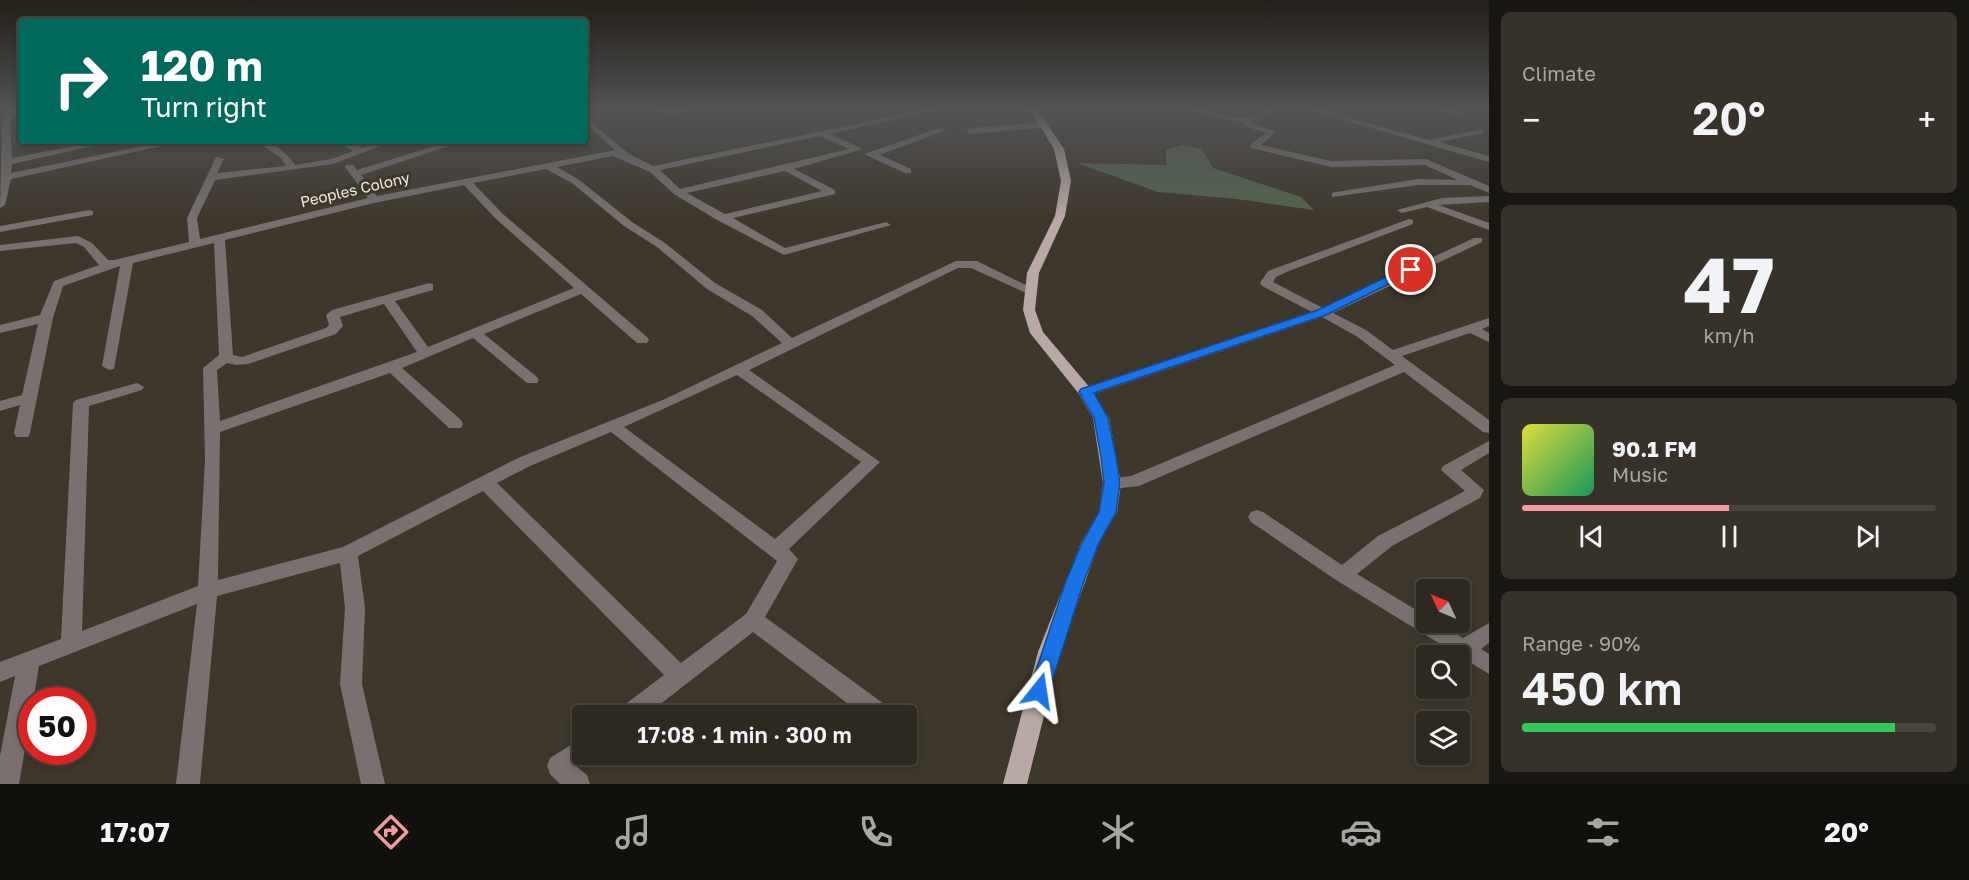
<!DOCTYPE html>
<meta charset="utf-8">
<style>
body{margin:0;font-family:"Golos Text",sans-serif;background:#363129;color:#f1f3f6;height:100vh;display:flex;flex-direction:column;font-size:22px;white-space:nowrap}
*{box-sizing:border-box;margin:0}
p{font-size:20px;color:#a7a6a5}
.icon{flex:none;width:33px;height:33px;fill:none;stroke:currentColor;stroke-width:2;stroke-linecap:round;stroke-linejoin:round}
.map{position:relative;flex:1;overflow:hidden}
.drawer{display:flex;flex-direction:column;gap:12px;padding:12px;background:#191712;width:480px}
.drawer>*{flex:none}
.guide{position:absolute;left:18px;top:18px;width:570px;height:126px;border-radius:6px;box-shadow:0 3px 9px #0003,0 0 0 2px #49453e;background:#00695c;color:#fff;overflow:hidden}
.needle{width:39px;rotate:314deg}
.buttons{position:absolute;left:1416px;top:579px;display:grid;gap:12px}
.buttons a{display:grid;place-items:center;width:54px;height:54px;border-radius:6px;background:#2e2920;box-shadow:0 3px 9px #0003,0 0 0 2px #49453e;font-size:30px}
.speed{position:absolute;left:18px;top:687px;display:flex;gap:12px;font-size:30px;font-weight:700;text-align:center}
.speed>*{display:grid;place-content:center;width:78px;height:78px;border-radius:50%;background:#2e2920;box-shadow:0 3px 9px #0003,0 0 0 2px #49453e;line-height:1}
.speed .limit{border:9px solid #d22;background:#fff;color:#111}
.pin{position:absolute;display:grid;place-items:center;width:51px;height:51px;color:#fff;margin:-26px;border:3px solid #fff;border-radius:50%;box-shadow:0 2px 6px #0007}
.me{position:absolute;width:66px;margin:-33px;rotate:15deg;stroke-linejoin:round;filter:drop-shadow(0 0 4px #0008)}
.turn{display:flex;align-items:center;gap:21px;height:126px;padding:0 24px;font-size:27px}
.turn .icon{width:78px;height:78px;stroke-width:2.5}
.turn b{display:block;font-size:42px;line-height:51px}
.big{font-size:45px;font-weight:600;line-height:1.1}
.drawer .card{flex:1;display:flex;flex-direction:column;justify-content:center;gap:9px;min-width:0;padding:0 21px;border-radius:9px;background:#363129}
.drawer .dial{align-items:center;gap:0}
.dial b{font-size:78px;line-height:1}
.song{display:flex;align-items:center;gap:18px}
.cover{width:72px;height:72px;border-radius:9px;background:linear-gradient(135deg,hsl(60 70% 55%),hsl(150 70% 35%))}
.played{height:6px;border-radius:3px;background:linear-gradient(90deg,#f49aa1 50%,#49453e 50%)}
.keys{display:flex;justify-content:space-around;direction:ltr}
.heat{display:flex;justify-content:space-between;align-items:center;font-size:33px;direction:ltr}
.charge{height:9px;border-radius:4px;background:linear-gradient(90deg,#34c759 90%,#49453e 0)}
.trip{position:absolute;left:572px;top:705px;width:345px;height:60px;border-radius:6px;background:#2e2920;box-shadow:0 3px 9px #0003,0 0 0 2px #49453e;font-weight:600;line-height:60px;text-align:center}
.dock{display:flex;height:96px;justify-content:space-around;align-items:center;background:#12100d;color:#a7a6a5}
.dock .icon{width:42px;height:42px}
.dock .selected{color:#f49aa1}
.dock b{font-size:27px;color:#f1f3f6}
main{display:flex;flex:1;min-height:0}
.map>svg:first-child{display:block}
.green{fill:#53634e}
.lines{fill:none;stroke-linecap:round;stroke-linejoin:round}
.minor{fill:#787170;fill-rule:evenodd}
.major{fill:#b8a8a6;fill-rule:evenodd}
.route{fill:#1a73e8;stroke:#114b97;stroke-width:1.5}
.labels{text-anchor:middle;stroke-width:6;stroke-linejoin:round;paint-order:stroke}
.far-street-label{font-size:15px;fill:#efebe4;stroke:#3e372b}
</style>
<main>
<div class="map">
<svg width="1489" height="784" viewBox="0 0 1489 784">
<rect width="100%" height="100%" fill="#3e372b"/>
<polygon class="green" points="1182,145 1202,149 1213,168 1301,197 1314,210 1237,199 1158,192 1077,163 1166,165 1166,150"/>
<g class="lines">
<g class="minor">
<polygon points="12,110 20,110 10,121 12,158 99,141 116,141 12,164 11,173 168,141 180,142 11,179 5,205 0,208 2,121"/>
<polygon points="657,110 693,110 667,115"/>
<path d="M 923,110 L 938,110 L 830,134 L 863,149 L 794,169 L 835,190 L 835,194 L 733,218 L 785,248 L 886,222 L 891,225 L 784,255 L 717,220 L 674,194 L 650,172 L 613,156 L 557,167 L 578,179 L 632,222 L 665,243 L 715,283 L 762,310 L 792,338 L 956,261 L 977,261 L 1036,290 L 1030,294 L 1026,293 L 971,268 L 958,268 L 749,370 L 880,462 L 789,549 L 798,559 L 765,617 L 891,709 L 894,716 L 864,716 L 753,632 L 645,716 L 616,716 L 619,709 L 664,675 L 483,491 L 358,556 L 365,608 L 362,684 L 385,784 L 361,784 L 340,684 L 345,608 L 340,563 L 217,596 L 200,784 L 176,784 L 197,604 L 39,666 L 19,784 L 0,784 L 0,756 L 15,676 L 0,682 L 0,662 L 61,639 L 73,403 L 76,400 L 137,383 L 144,387 L 142,390 L 89,406 L 82,631 L 198,586 L 205,461 L 203,368 L 219,355 L 214,243 L 133,263 L 114,369 L 109,370 L 102,366 L 120,266 L 63,286 L 53,318 L 30,433 L 28,437 L 16,437 L 14,433 L 20,405 L 0,411 L 0,401 L 22,395 L 38,324 L 0,333 L 0,325 L 40,315 L 54,281 L 99,265 L 84,247 L 76,243 L 0,251 L 0,245 L 78,236 L 92,243 L 108,260 L 114,260 L 189,242 L 187,218 L 216,157 L 224,159 L 217,173 L 286,166 L 281,158 L 256,141 C 272,141 286,151 295,165 L 331,159 L 353,151 L 336,141 L 347,141 L 362,148 L 381,141 L 394,141 L 333,164 L 215,180 L 197,218 L 200,239 L 368,198 L 345,167 L 347,165 L 353,165 L 357,170 L 451,141 L 464,141 L 361,175 L 377,196 L 615,150 L 585,124 L 585,117 L 629,154 L 653,166 ZM 820,136 L 849,149 L 680,189 L 660,170 ZM 546,169 L 572,183 L 624,226 L 657,247 L 707,289 L 752,316 L 782,343 L 665,399 L 518,458 L 343,547 L 218,580 L 220,432 L 390,373 L 449,428 L 461,428 L 463,424 L 461,420 L 402,368 L 473,338 L 527,383 L 537,383 L 539,380 L 537,377 L 484,334 L 581,294 L 637,343 L 647,343 L 649,340 L 647,337 L 503,214 L 473,183 ZM 785,171 L 822,191 L 725,214 L 687,193 ZM 464,185 L 495,218 L 574,288 L 428,347 L 395,301 L 433,290 L 433,284 L 429,283 L 332,310 L 326,315 L 329,325 L 326,328 L 242,357 L 233,355 L 225,240 L 374,203 ZM 384,304 L 417,352 L 220,421 L 217,370 L 227,363 L 236,365 L 248,364 L 336,334 L 343,326 L 340,317 ZM 737,375 L 861,462 L 775,539 L 624,427 ZM 611,432 L 777,561 L 746,614 L 681,663 L 497,483 L 530,466 Z"/>
<path d="M 1191,110 C 1209,109 1226,119 1243,118 C 1255,118 1264,110 1276,110 L 1250,122 L 1276,132 L 1261,145 L 1331,161 L 1426,159 L 1489,186 L 1489,193 L 1470,185 L 1418,185 L 1332,197 L 1332,193 L 1336,192 L 1418,179 L 1458,180 L 1425,165 L 1331,167 L 1251,148 L 1251,144 L 1266,133 L 1244,126 L 1242,123 Z"/>
<polygon points="1308,110 1320,110 1429,140 1483,129 1483,133 1439,142 1489,156 1489,162"/>
<polygon points="1434,110 1451,110 1465,114 1461,116"/>
<polygon points="1046,122 1049,123 1049,127 970,134 966,131 970,128"/>
<polygon points="939,128 946,130 880,155 911,169 911,173 905,173 864,154"/>
<polygon points="1489,196 1489,202 1439,205 1489,223 1489,230 1427,207 1402,213 1397,210 1442,198"/>
<polygon points="89,210 93,211 93,215 0,232 0,226"/>
<polygon points="1409,219 1413,220 1413,224 1289,271 1276,277 1273,282 1323,308 1474,238 1482,238 1482,242 1333,313 1366,330 1393,350 1489,318 1489,326 1482,329 1489,333 1489,342 1470,333 1402,356 1489,420 1489,433 1483,432 1404,372 1139,486 1112,489 1106,487 1103,483 1106,479 1131,476 1395,365 1356,336 1322,317 1091,395 1086,397 1078,392 1081,389 1312,312 1262,286 1260,283 1268,271"/>
<polygon points="1489,441 1489,453 1461,470 1484,490 1480,498 1392,546 1357,574 1426,616 1426,622 1437,622 1463,638 1489,623 1489,643 1481,649 1489,654 1489,674 1336,580 1251,522 1248,517 1251,512 1257,510 1263,512 1342,565 1378,536 1465,491 1441,470 1443,466"/>
<polygon points="582,738 582,754 591,754 577,767 587,775 590,784 560,784 550,774 547,766 550,758"/>
</g>
<polygon class="major" points="1030,110 1038,110 1064,149 1071,181 1065,216 1039,273 1035,310 1043,332 1091,389 1109,418 1121,483 1117,512 1099,543 1060,652 1027,784 1003,784 1038,652 1081,543 1099,512 1103,483 1093,418 1079,394 1030,333 1023,310 1027,273 1055,216 1061,181 1054,149"/>
</g>
<linearGradient id="sky" x2="0" y2="1"><stop stop-color="#221e18"/><stop offset="0.5" stop-color="#525355"/><stop offset="1" stop-color="#525355" stop-opacity="0"/></linearGradient>
<rect width="1489" height="220" fill="url(#sky)"/>
<polygon class="route" points="1407,267 1417,270 1326,315 1094,393 1108,418 1116,457 1120,483 1116,512 1099,543 1084,581 1049,691 1046,698 1039,700 1032,698 1029,691 1066,581 1082,543 1099,512 1104,483 1101,457 1094,418 1079,392 1081,389 1318,310"/>
<g class="labels">
<g class="far-street-label">
<text transform="translate(355 190) rotate(-13)" y="5">Peoples Colony</text>
</g>
</g>
</svg>
<div class="buttons">
<a><svg class="needle" viewBox="-14 -14 28 28"><path d="M0-13l5 13h-10z" fill="#e53935"/><path d="M0 13l5-13h-10z" fill="#a7a6a5"/></svg></a>
<a><svg class="icon" aria-label="search" viewBox="0 0 24 24"><circle cx="10" cy="10" r="6"/><path d="M15 15l6 6"/></svg></a>
<a><svg class="icon" aria-label="layers" viewBox="0 0 24 24"><path d="M12 4l9 5-9 5-9-5zM3 14l9 5 9-5"/></svg></a>
</div>
<div class="speed"><div class="limit">50</div></div>
<div class="pin" style="left:1411px;top:270px;background:#d93025"><svg class="icon" aria-label="arrive" viewBox="0 0 24 24"><path d="M6 21V4h12l-3 4 3 4H6"/></svg></div>
<svg class="me" style="left:1039px;top:691px" viewBox="-20 -20 40 40"><path d="M0-17L14 15 0 8-14 15z" fill="#1a73e8" stroke="#fff" stroke-width="4"/></svg>
<div class="trip">17:08 · 1 min · 300 m</div>
<div class="guide">
<div class="turn"><svg class="icon" aria-label="right" viewBox="0 0 24 24"><path d="M7 20v-9h11M14 6l5 5-5 5"/></svg><div><b>120 m</b>Turn right</div></div>
</div>
</div>
<section class="drawer">
<div class="card"><p>Climate</p>
<div class="heat"><a>−</a><b class="big">20°</b><a>+</a></div>
</div>
<div class="card dial"><b>47</b><p>km/h</p></div>
<div class="card">
<div class="song"><i class="cover"></i><div><b>90.1 FM</b><p>Music</p></div></div>
<div class="played"></div>
<div class="keys"><svg class="icon" aria-label="previous" viewBox="0 0 24 24"><path d="M18 5L8 12l10 7zM5 5v14"/></svg><svg class="icon" aria-label="pause" viewBox="0 0 24 24"><path d="M8 5v14M16 5v14"/></svg><svg class="icon" aria-label="next" viewBox="0 0 24 24"><path d="M6 5l10 7-10 7zM19 5v14"/></svg></div>
</div>
<div class="card"><p>Range · 90%</p><b class="big">450 km</b><div class="charge"></div></div>
</section>
</main>
<nav class="dock">
<b>17:07</b>
<svg class="icon selected" aria-label="directions" viewBox="0 0 24 24"><path d="M12 3l9 9-9 9-9-9zM9 14v-3h6M13 9l2 2-2 2"/></svg>
<svg class="icon" aria-label="music" viewBox="0 0 24 24"><path d="M9 18V5l10-2v13"/><circle cx="6" cy="18" r="3"/><circle cx="16" cy="16" r="3"/></svg>
<svg class="icon" aria-label="phone" viewBox="0 0 24 24"><path d="M5 4h4l2 5-3 2q2 4 5 5l2-3 5 2v4C11 20 4 13 5 4z"/></svg>
<svg class="icon" aria-label="climate" viewBox="0 0 24 24"><path d="M12 3v18M4 7l16 10M4 17L20 7"/></svg>
<svg class="icon" aria-label="car" viewBox="0 0 24 24"><path d="M5 17H2v-5l4-1 3-4h7l3 4 3 1v5h-3M9 17h6M6 11h13"/><circle cx="7" cy="17" r="2"/><circle cx="17" cy="17" r="2"/></svg>
<svg class="icon" aria-label="filters" viewBox="0 0 24 24"><path d="M4 7h16M4 17h16"/><circle cx="9" cy="7" r="2"/><circle cx="15" cy="17" r="2"/></svg>
<b>20°</b>
</nav>
